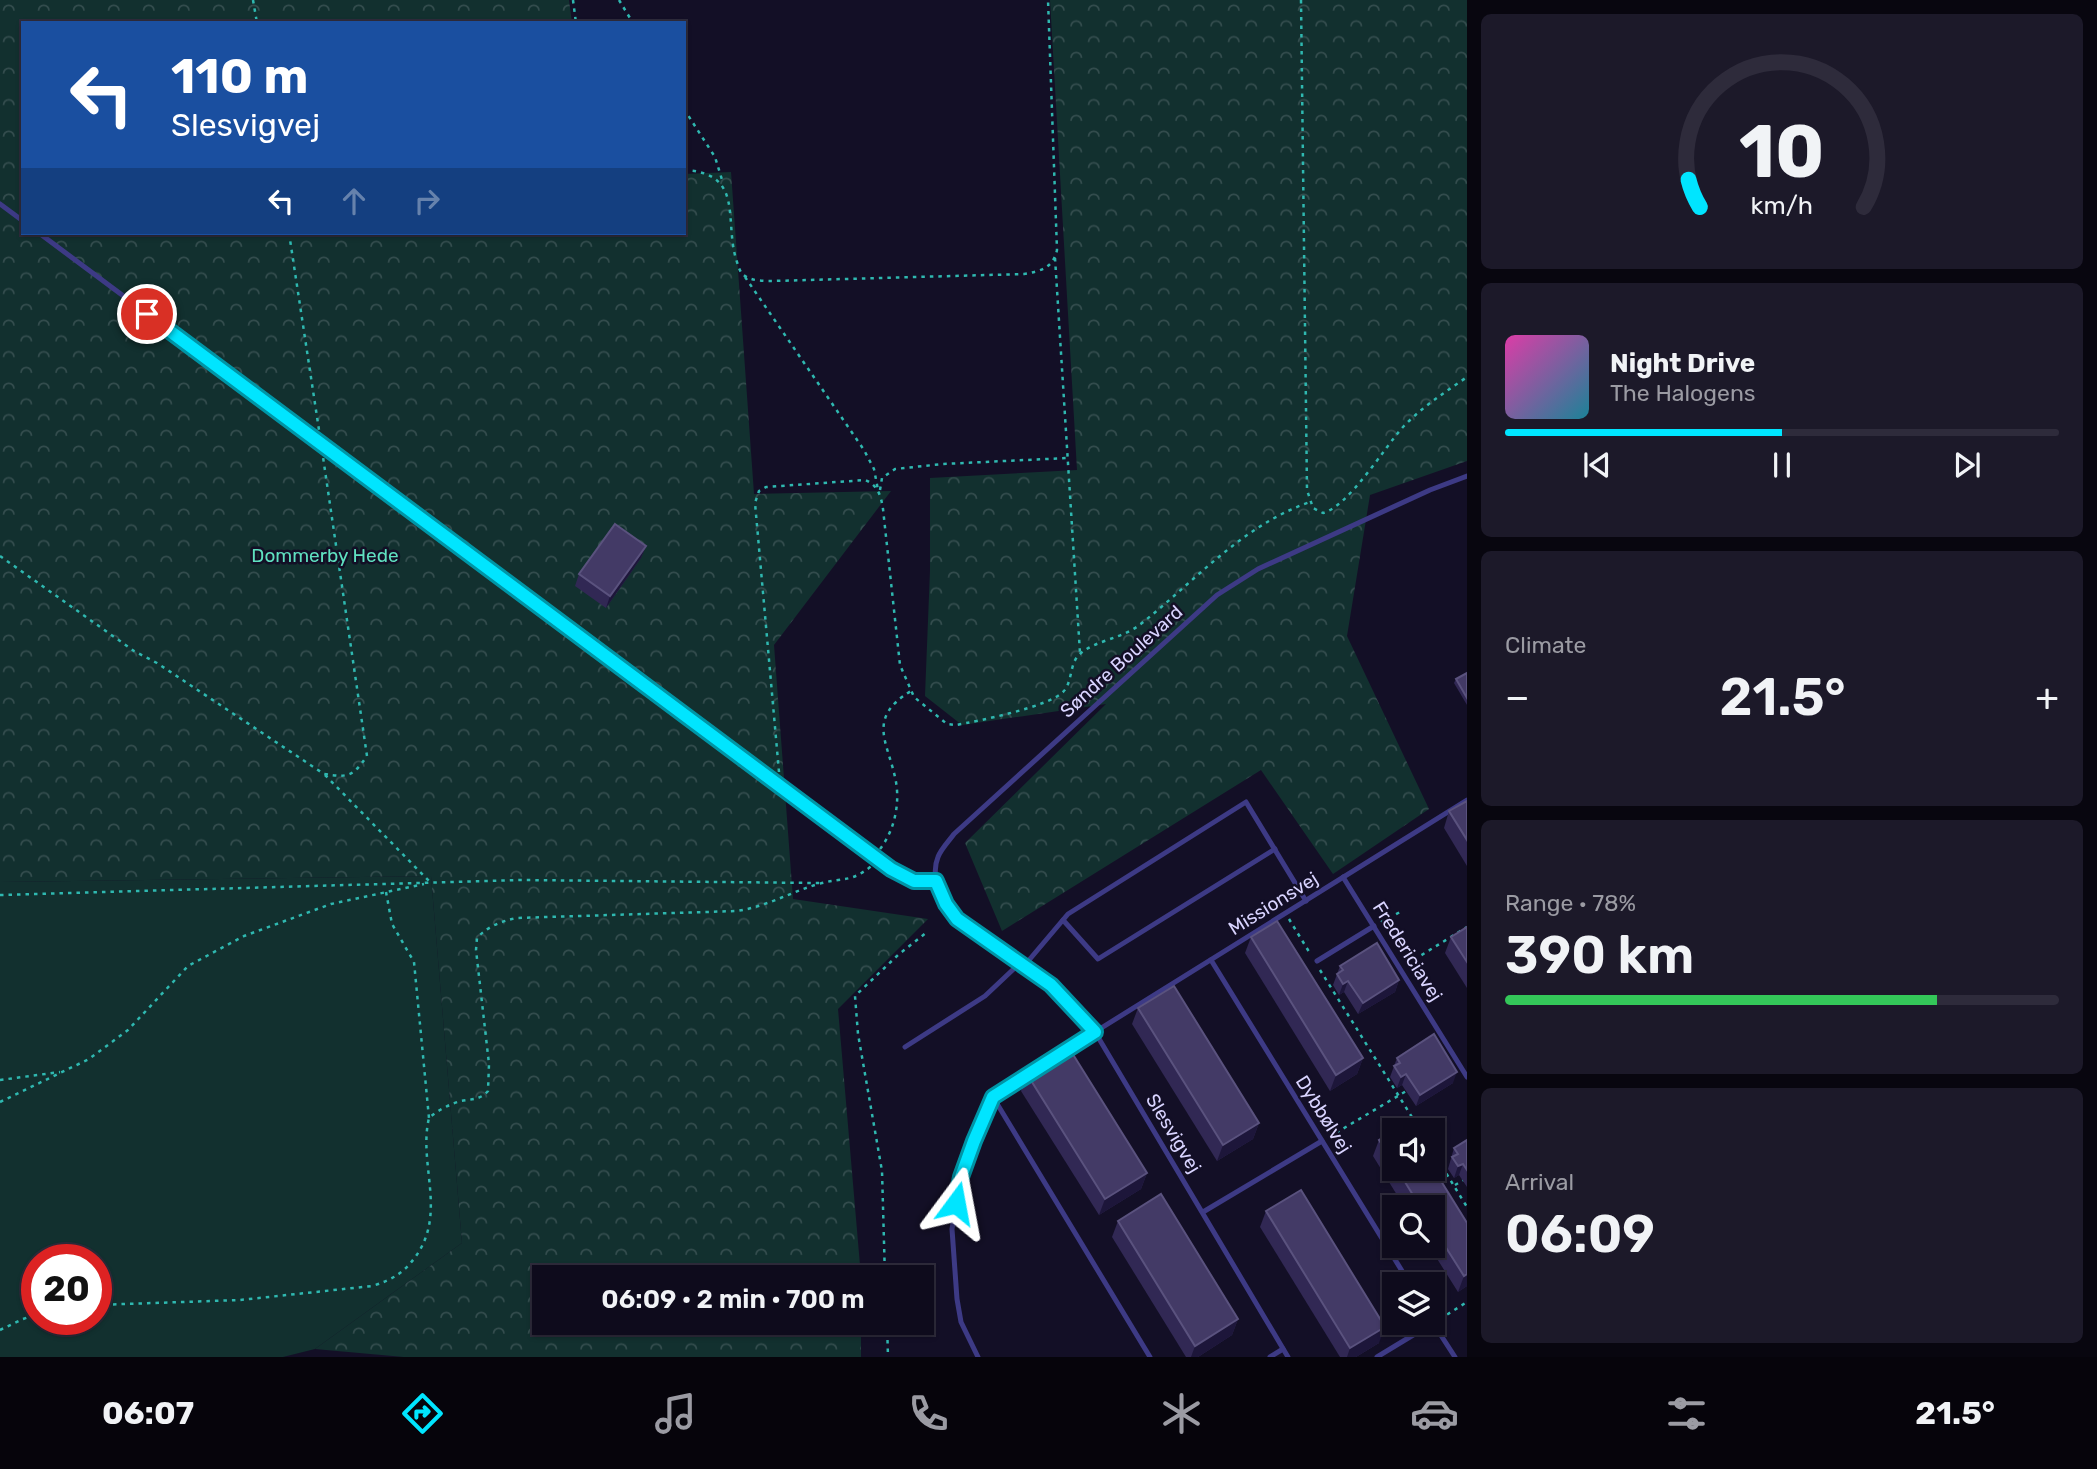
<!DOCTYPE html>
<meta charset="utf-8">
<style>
body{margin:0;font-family:Rubik,sans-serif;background:#1c1929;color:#f1f3f6;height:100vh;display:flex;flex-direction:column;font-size:26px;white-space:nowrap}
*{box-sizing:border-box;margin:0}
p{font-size:23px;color:#9b9ba3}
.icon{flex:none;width:38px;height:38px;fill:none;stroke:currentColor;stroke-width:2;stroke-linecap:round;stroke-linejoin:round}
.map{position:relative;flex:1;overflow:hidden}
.details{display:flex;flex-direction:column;gap:14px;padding:14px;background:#08060f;width:630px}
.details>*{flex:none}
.top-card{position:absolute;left:21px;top:21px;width:665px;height:214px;border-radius:0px;box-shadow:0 2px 5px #0004,0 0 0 2px #2e2b3b;background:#1a4fa0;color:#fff;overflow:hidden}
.buttons{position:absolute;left:1382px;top:1118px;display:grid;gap:14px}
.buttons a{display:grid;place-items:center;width:63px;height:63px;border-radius:0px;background:#0e0b1c;box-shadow:0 2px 5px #0004,0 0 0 2px #2e2b3b;font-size:35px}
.speed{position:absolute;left:21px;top:1244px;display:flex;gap:14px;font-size:35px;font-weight:700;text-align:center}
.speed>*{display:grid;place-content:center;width:91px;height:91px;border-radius:50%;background:#0e0b1c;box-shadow:0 2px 5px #0004,0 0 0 2px #2e2b3b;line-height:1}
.speed .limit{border:10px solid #d22;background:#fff;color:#111}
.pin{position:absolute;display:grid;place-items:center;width:60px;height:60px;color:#fff;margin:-30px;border:4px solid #fff;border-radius:50%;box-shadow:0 2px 7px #0007}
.me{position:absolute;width:77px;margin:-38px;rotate:13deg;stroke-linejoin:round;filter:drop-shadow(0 0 5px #0008)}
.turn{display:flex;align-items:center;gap:24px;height:147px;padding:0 35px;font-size:32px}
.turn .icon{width:91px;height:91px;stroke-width:2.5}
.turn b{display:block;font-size:49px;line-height:60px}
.lanes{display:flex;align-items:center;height:66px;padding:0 35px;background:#0003;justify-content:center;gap:35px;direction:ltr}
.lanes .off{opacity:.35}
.big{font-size:52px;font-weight:600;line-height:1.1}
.details .tile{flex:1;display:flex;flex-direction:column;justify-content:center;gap:10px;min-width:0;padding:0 24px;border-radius:10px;background:#1c1929}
.details .dial{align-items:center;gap:0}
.dial svg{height:182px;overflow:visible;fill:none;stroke:#2e2b3b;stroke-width:7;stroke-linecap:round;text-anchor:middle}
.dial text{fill:#f1f3f6;stroke:none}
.song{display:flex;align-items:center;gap:21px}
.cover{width:84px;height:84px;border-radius:10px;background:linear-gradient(135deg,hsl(320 70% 55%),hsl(190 70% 35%))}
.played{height:7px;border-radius:4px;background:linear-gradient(90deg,#00e5ff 50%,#2e2b3b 50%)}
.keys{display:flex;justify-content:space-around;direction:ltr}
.heat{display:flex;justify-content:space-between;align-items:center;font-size:38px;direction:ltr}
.charge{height:10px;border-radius:5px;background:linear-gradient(90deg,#34c759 78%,#2e2b3b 0)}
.trip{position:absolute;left:532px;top:1265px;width:402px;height:70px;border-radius:0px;background:#0e0b1c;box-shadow:0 2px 5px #0004,0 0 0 2px #2e2b3b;font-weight:600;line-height:70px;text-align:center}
.tab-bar{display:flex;height:112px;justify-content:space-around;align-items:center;background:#06040b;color:#9b9ba3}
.tab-bar .icon{width:49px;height:49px}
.tab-bar .on{color:#00e5ff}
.tab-bar b{font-size:32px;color:#f1f3f6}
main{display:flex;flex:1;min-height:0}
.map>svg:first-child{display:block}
.grass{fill:#12302f;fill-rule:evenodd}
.forest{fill:url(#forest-crowns)}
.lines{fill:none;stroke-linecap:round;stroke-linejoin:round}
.path{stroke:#2fb8b0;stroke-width:2.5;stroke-dasharray:3.5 5;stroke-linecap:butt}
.service{stroke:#3d3a85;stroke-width:5}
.wall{fill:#312854}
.shaded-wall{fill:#1d163a}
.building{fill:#433a66;stroke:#5a527e;stroke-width:2}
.route-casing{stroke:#0095a6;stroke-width:18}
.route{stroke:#00e5ff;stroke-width:12}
.labels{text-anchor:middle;stroke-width:5;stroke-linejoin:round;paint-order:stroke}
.park-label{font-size:19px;fill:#5fe0c0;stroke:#130f26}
.street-label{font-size:19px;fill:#d9d4ff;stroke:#130f26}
</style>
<main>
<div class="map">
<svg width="1467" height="1357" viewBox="0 0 1467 1357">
<defs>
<pattern id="forest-crowns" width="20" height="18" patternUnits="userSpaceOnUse" patternTransform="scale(1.75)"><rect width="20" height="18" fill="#12302f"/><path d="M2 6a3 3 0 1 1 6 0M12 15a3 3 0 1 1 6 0" fill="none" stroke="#344d4e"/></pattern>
</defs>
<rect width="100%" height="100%" fill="#130f26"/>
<path class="grass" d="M 431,876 L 462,1243 L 315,1349 L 283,1357 L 0,1357 L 0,882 ZM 37,1260 L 96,1260 L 96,1320 L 37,1320 Z"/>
<g class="forest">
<polygon points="0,0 569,0 572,23 23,23 23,233 684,233 684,174 731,172 754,494 891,491 774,645 793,899 928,919 838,1009 861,1277 544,1278 544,1323 861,1323 861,1357 404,1357 315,1349 462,1243 431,876 0,882"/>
<polygon points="1050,0 1467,0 1467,461 1370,495 1347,636 1429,809 1333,874 1261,770 1002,931 965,843 1106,704 962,725 925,696 930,571 930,478 1077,470"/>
</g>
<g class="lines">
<g class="path">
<polyline points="253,0 257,23"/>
<polyline points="573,0 576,23"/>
<polyline points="619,0 633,23"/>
<path d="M 1301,0 L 1307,490 L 1313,508 L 1323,513 C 1349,506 1384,448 1403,427 C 1422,407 1444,393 1467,377"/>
<polyline points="684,109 715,157 723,183"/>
<path d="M 684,170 C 746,173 723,222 737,262 C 739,268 740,273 745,276 C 752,281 764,281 772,281 L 1024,274 C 1041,271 1053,268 1057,250 L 1048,0"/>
<polyline points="289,233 319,430"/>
<polyline points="1055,258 1080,653"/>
<polyline points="745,277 864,450 874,469 878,490"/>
<polyline points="880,490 882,478 895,469 943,464 1067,458"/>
<path d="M 0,556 L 134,651 L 157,663 L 324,774 C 349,778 353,776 367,756 L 323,457"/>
<path d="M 779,772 L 755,503 L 759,491 L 766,487 L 865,480 C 878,485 881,496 883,509 L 900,665 L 914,697 L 947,724 L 956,725 C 978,721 1048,707 1063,692 C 1073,682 1069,663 1080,654 C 1095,640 1123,639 1142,623 C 1196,580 1243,525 1310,502"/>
<polyline points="325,775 430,882"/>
<path d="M 880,849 C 894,831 900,805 896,782 C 889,743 865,719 911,691"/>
<polyline points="386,892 392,924 414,962 429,1118"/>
<polyline points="0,895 521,880 819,883"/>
<polyline points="1289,919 1311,955"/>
<polyline points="1381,922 1402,911"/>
<polyline points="1407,964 1467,927"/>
<polyline points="1320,970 1420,1130"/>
<polyline points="0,1080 60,1072"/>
<polyline points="0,1102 89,1059 128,1030 188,966 244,936 331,904 424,884"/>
<polyline points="1329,1137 1408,1090"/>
<polyline points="1433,1152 1467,1207"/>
<polyline points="1455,1185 1467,1178"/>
<polyline points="885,1278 882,1171 858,1034 855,996 898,955 927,932"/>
<path d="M 96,1305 L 240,1300 L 372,1286 C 392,1280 404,1273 416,1256 C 447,1212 418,1164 429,1118 C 438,1110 450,1104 461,1101 C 472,1099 480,1100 488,1091 L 489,1064 L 476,950 L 477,938 C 488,926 500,922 516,918 L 737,911 C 769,906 792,891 822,883 C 846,877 850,883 873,865"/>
<polyline points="1440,1319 1467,1302"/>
<polyline points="887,1323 888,1357"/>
<polyline points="0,1330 23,1319 37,1314"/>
</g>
<g class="service">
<polyline points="0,204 23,221"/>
<polyline points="39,233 891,869 914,881 936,881"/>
<polyline points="1343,877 1467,1077"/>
<polyline points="1063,920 1098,959 1275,849"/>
<polyline points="1211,960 1410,1284"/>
<polyline points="1317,961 1374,926"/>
<polyline points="1024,966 1068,914 1246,802 1306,901"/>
<polyline points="905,1047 985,996 1020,963"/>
<polyline points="1066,1050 1467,800"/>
<polyline points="993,1097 1150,1357"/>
<polyline points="1203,1212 1322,1141"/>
<polyline points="1433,1323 1455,1357"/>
<polyline points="978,1357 961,1322 957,1299 952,1229 961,1177 974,1141 993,1097 1031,1073"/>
<polyline points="1270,1357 1283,1349"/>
<path d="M 1288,1357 L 1095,1032 L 1051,985 L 957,919 C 944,902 929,879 938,857 C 941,849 949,841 954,834 L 1217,595 L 1258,569 L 1430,490 L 1467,476"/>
<polyline points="1377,1357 1433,1323"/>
</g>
</g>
<g class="wall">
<polygon points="646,546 641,558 606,608 575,586 579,574"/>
<polygon points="1467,673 1467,705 1454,683 1456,679"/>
<polygon points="1467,801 1467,866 1444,828 1449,811"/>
<polygon points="1467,927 1467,988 1445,953 1451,937"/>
<polygon points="1251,937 1363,1058 1357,1074 1330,1091 1245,953"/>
<polygon points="1340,966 1399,980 1395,992 1358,1014 1344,992 1339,995 1333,985"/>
<polygon points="1138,1008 1259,1123 1253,1139 1217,1161 1132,1024"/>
<polygon points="1397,1058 1453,1083 1416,1106 1402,1085 1397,1088 1390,1077"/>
<polygon points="1027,1074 1147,1173 1141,1189 1099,1215 1021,1091"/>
<polygon points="1395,1130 1395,1169 1433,1169 1467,1223 1467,1286 1458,1292 1429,1246 1433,1246 1433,1208 1405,1208 1373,1156 1379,1140"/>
<polygon points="1467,1140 1467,1187 1459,1175 1454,1178 1448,1169 1454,1148"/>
<polygon points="1266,1211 1379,1343 1356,1357 1340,1357 1260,1227"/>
<polygon points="1118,1221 1238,1319 1232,1335 1198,1357 1186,1357 1112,1237"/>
</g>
<g class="shaded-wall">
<polygon points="646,546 641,558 606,608 610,596"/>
<polygon points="1399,980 1395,992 1358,1014 1363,1003"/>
<polygon points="1348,981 1344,992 1339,995 1343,984"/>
<polygon points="1363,1058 1357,1074 1330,1091 1336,1075"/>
<polygon points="1457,1072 1453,1083 1416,1106 1420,1095"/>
<polygon points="1406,1074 1402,1085 1397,1088 1401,1077"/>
<polygon points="1259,1123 1253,1139 1217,1161 1223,1145"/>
<polygon points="1463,1164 1459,1175 1454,1178 1458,1166"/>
<polygon points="1147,1173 1141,1189 1099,1215 1105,1199"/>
<polygon points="1467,1274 1467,1286 1458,1292 1464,1276"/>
<polygon points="1238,1319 1232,1335 1198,1357 1191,1357 1195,1346"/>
<polygon points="1385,1327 1379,1343 1356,1357 1347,1357 1350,1348"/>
</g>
<g class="building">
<polygon points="615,524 646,546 610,596 579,574"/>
<polygon points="1467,673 1467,698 1456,679"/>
<polygon points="1467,801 1467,840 1449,811"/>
<polygon points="1277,921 1363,1058 1336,1075 1251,937"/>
<polygon points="1467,927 1467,962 1451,937"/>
<polygon points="1377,943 1399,980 1363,1003 1348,981 1343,984 1337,974 1343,970 1340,966"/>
<polygon points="1174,986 1259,1123 1223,1145 1138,1008"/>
<polygon points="1434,1034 1457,1072 1420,1095 1406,1074 1401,1077 1394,1066 1400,1063 1397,1058"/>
<polygon points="1069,1048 1147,1173 1105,1199 1027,1074"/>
<polygon points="1405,1123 1410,1130 1395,1130 1395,1165 1379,1140"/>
<polygon points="1467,1140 1467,1170 1463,1164 1458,1166 1452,1157 1458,1154 1454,1148"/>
<polygon points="1433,1168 1467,1223 1467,1274 1464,1276 1433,1227 1433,1208 1421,1208 1397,1169"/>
<polygon points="1301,1190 1385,1327 1350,1348 1266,1211"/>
<polygon points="1161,1194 1238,1319 1195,1346 1118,1221"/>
</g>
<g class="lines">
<g class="route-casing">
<polyline id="route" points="147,314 891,869 914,881 936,881 946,904 957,919 1051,985 1095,1032 993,1097 974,1141 961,1177 956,1203"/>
</g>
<use href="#route" class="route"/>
</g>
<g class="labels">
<g class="park-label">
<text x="325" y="562">Dommerby Hede</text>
</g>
<g class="street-label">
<text transform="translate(1121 661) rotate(-42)" y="7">Søndre Boulevard</text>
<text transform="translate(1273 903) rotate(-32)" y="7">Missionsvej</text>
<text transform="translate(1408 951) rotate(58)" y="7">Fredericiavej</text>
<text transform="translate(1324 1114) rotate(58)" y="7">Dybbølvej</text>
<text transform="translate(1174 1133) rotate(59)" y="7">Slesvigvej</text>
</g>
</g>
</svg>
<div class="buttons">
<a><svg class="icon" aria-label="sound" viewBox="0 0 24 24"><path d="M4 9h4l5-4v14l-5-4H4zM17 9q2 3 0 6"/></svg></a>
<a><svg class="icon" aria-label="search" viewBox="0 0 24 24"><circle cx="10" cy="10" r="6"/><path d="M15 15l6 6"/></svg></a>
<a><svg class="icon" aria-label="layers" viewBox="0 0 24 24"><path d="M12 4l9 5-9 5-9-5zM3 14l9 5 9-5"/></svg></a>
</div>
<div class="speed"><div class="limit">20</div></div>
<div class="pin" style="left:147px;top:314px;background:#d93025"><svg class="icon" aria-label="arrive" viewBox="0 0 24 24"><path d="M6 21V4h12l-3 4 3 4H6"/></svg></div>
<svg class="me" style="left:956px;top:1203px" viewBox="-20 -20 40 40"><path d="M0-17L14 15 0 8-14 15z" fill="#00e5ff" stroke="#fff" stroke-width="4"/></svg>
<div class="trip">06:09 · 2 min · 700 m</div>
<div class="top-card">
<div class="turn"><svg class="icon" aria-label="left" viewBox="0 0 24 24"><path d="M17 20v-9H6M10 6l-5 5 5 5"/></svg><div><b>110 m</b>Slesvigvej</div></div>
<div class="lanes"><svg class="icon" aria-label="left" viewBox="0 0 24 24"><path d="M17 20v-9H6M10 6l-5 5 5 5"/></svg><svg class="icon off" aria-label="ahead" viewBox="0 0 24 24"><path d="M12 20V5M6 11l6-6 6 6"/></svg><svg class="icon off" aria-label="right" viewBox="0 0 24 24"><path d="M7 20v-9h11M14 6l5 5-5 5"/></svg></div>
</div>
</div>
<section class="details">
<div class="tile dial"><svg viewBox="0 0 100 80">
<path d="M14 69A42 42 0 1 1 86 69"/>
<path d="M14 69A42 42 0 0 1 9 57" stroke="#00e5ff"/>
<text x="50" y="56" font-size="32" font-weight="700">10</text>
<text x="50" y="72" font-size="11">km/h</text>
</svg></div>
<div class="tile">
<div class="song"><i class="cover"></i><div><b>Night Drive</b><p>The Halogens</p></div></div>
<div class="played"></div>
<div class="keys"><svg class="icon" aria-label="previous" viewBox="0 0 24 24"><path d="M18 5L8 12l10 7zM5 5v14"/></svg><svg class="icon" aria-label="pause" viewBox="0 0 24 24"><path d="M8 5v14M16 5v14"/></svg><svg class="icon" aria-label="next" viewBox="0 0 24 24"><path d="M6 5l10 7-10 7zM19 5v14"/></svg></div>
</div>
<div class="tile"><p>Climate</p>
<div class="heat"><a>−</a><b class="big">21.5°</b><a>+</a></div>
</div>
<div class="tile"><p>Range · 78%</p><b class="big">390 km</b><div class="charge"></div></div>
<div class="tile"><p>Arrival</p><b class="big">06:09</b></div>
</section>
</main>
<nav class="tab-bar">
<b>06:07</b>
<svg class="icon on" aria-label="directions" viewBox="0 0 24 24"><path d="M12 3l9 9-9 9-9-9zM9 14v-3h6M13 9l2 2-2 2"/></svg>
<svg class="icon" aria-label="music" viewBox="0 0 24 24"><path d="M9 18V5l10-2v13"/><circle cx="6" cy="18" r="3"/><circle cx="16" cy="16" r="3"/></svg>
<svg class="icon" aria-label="phone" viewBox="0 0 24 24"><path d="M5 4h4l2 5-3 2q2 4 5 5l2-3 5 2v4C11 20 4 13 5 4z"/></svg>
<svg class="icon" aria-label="climate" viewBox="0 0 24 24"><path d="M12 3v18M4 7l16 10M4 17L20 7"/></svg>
<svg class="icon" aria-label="car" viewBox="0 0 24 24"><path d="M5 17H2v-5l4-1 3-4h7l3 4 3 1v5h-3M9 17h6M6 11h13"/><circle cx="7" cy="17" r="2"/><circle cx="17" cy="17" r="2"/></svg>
<svg class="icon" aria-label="filters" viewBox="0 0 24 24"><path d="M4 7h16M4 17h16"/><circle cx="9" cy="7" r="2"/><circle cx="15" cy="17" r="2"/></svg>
<b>21.5°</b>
</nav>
